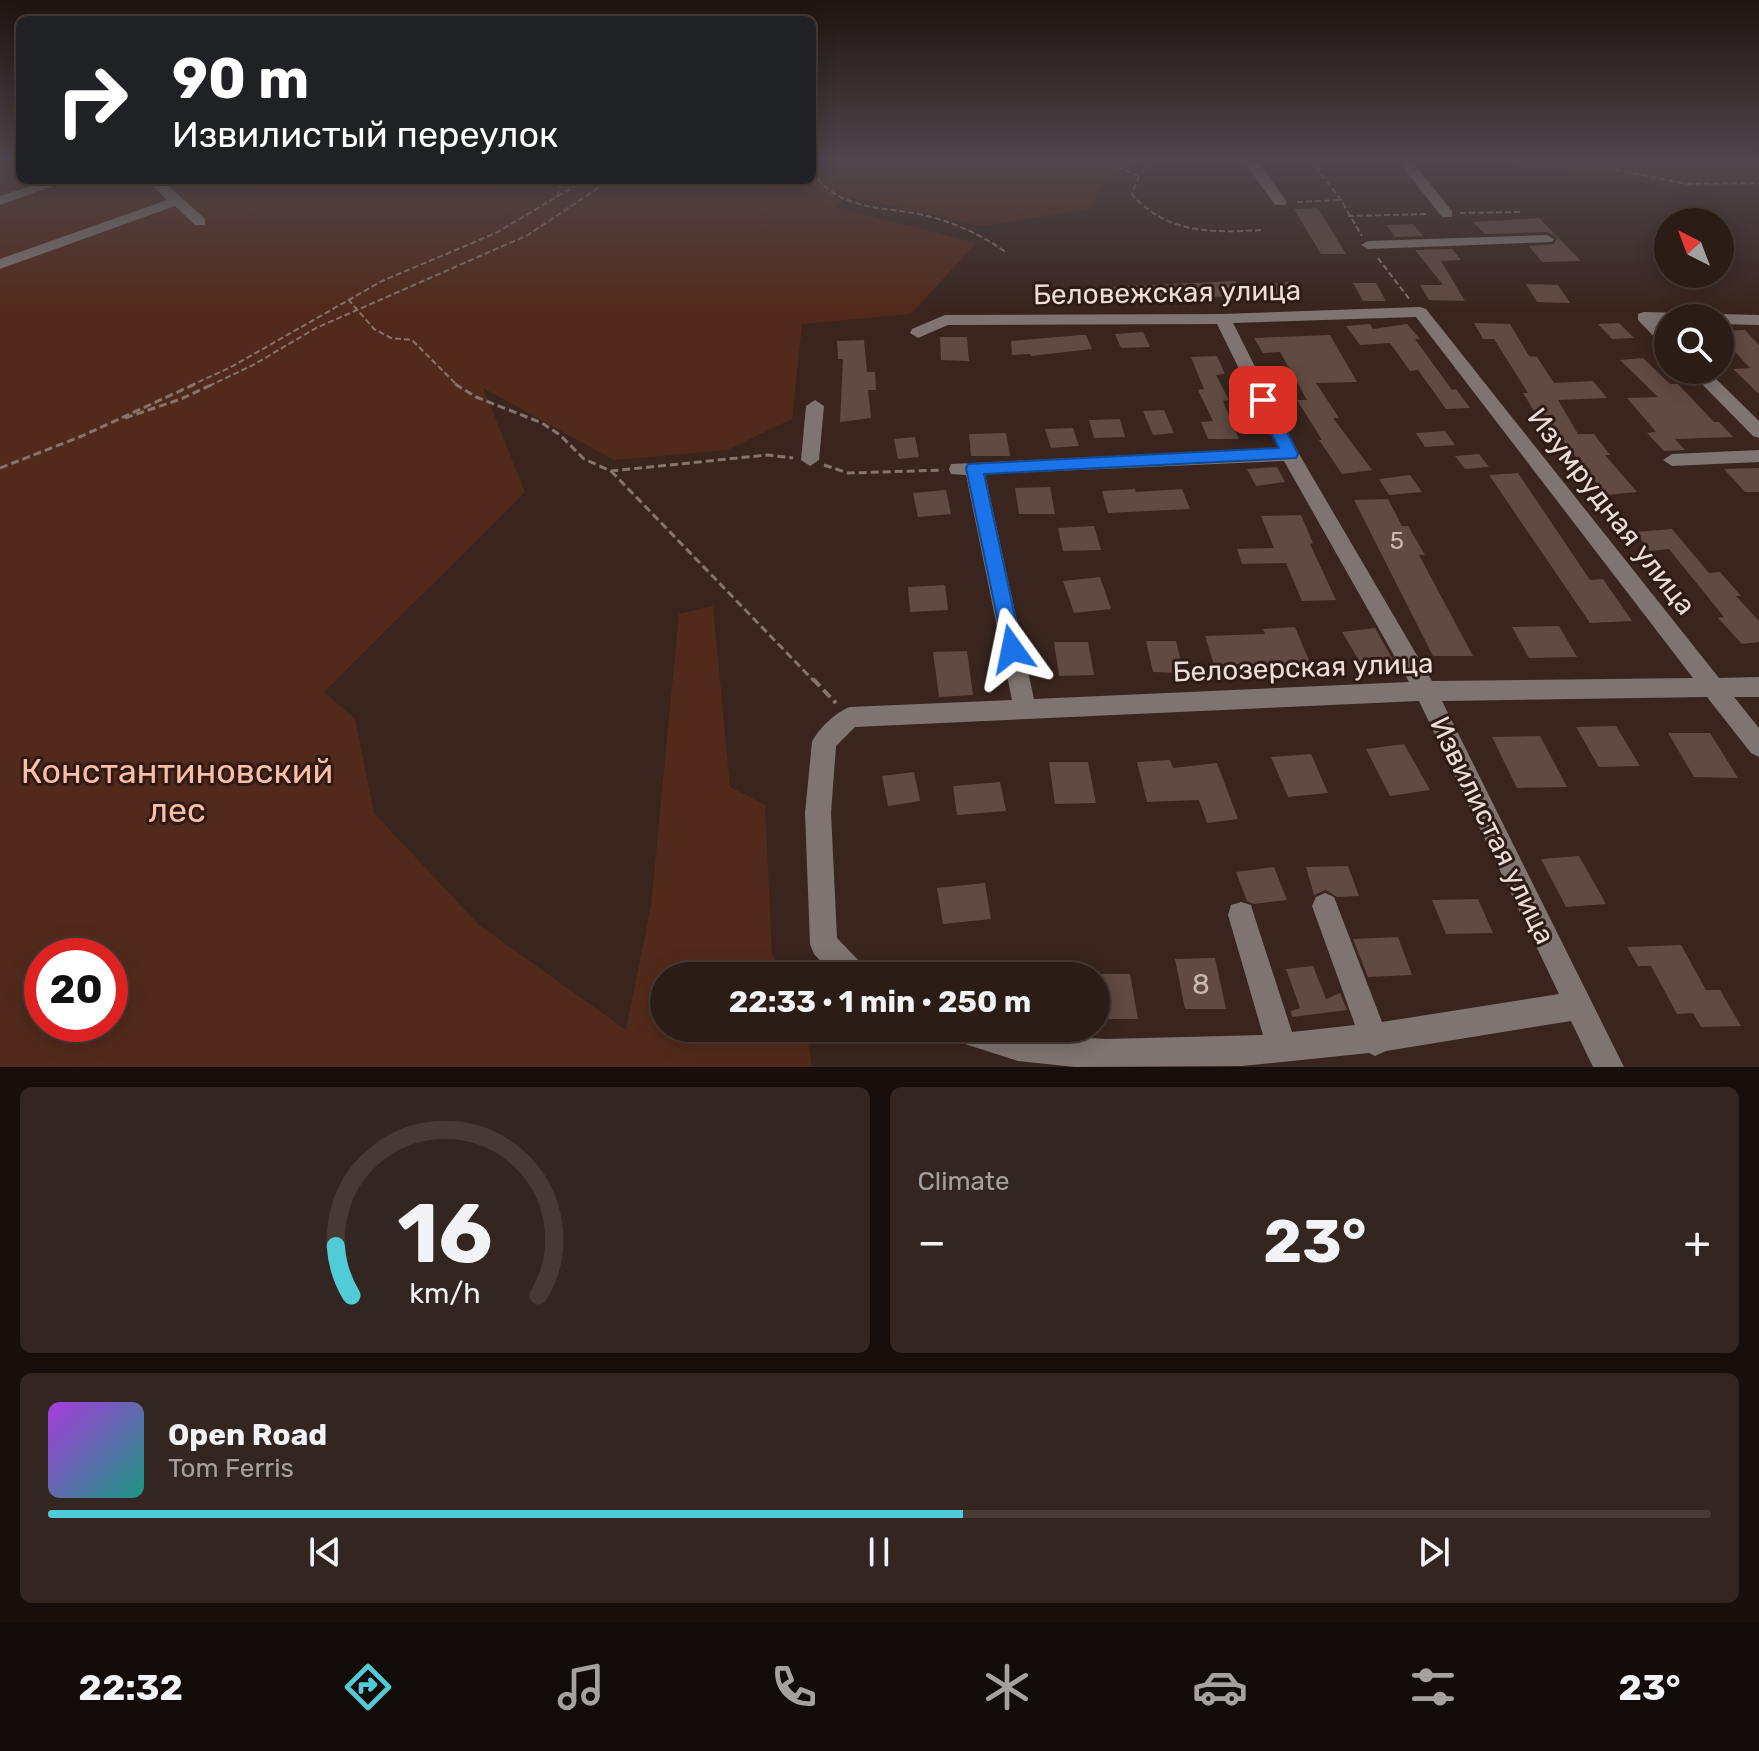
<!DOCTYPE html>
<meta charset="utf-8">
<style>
body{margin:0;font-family:Rubik,sans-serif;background:#33251f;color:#f1f3f6;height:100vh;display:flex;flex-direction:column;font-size:30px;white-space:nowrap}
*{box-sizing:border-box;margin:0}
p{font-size:26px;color:#a6a1a1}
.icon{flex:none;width:44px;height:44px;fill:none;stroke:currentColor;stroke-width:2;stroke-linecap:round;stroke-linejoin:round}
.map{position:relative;height:1067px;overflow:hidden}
.details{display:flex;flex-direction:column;gap:20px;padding:20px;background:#180f0c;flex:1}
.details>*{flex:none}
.guide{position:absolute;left:16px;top:16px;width:800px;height:168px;border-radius:12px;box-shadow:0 4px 20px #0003,0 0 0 2px #473a35;background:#202124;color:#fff;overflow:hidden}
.needle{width:52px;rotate:318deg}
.buttons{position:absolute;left:1654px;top:208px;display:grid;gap:16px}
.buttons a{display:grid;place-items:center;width:80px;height:80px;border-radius:50%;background:#2b1c16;box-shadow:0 4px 20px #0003,0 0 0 2px #473a35;font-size:40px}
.speed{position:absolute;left:24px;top:938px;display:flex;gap:16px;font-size:40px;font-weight:700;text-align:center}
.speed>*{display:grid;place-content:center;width:104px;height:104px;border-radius:50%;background:#2b1c16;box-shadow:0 4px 20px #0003,0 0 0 2px #473a35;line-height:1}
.speed .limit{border:12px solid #d22;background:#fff;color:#111}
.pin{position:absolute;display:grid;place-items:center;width:68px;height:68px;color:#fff;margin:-34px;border-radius:16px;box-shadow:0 4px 12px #0006}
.me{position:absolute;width:88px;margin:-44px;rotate:348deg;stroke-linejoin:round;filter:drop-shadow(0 0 6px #0008)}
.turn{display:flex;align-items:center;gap:28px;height:168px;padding:0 24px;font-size:36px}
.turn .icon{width:104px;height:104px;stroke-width:2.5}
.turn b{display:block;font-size:56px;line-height:68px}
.big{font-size:60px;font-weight:700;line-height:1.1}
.details .card{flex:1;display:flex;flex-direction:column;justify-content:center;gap:12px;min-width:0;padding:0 28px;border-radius:12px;background:#33251f}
.details .dial{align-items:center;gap:0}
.dial svg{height:208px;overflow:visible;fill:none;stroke:#473a35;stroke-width:7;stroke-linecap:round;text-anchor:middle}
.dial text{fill:#f1f3f6;stroke:none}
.song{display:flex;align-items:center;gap:24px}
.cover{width:96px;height:96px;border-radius:12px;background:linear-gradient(135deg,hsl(280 70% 55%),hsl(170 70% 35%))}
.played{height:8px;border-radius:4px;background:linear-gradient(90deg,#52cbd9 55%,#473a35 55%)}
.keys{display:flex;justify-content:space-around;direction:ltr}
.heat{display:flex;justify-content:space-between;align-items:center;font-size:44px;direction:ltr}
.details .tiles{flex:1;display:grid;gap:20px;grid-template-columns:1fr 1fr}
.card:last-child{grid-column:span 2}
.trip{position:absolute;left:650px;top:962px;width:460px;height:80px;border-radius:40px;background:#2b1c16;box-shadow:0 4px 20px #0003,0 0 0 2px #473a35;font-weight:700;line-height:80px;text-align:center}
.tabs{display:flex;height:128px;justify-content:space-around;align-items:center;background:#110b09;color:#a6a1a1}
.tabs .icon{width:56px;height:56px}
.tabs .on{color:#52cbd9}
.tabs b{font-size:36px;color:#f1f3f6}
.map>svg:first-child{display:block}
.green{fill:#522a1b;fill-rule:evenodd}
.building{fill:#604a42}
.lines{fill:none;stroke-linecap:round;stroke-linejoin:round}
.path-far2{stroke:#85736d;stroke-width:2;stroke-dasharray:6 3;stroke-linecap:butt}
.path-far1{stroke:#85736d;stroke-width:3;stroke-dasharray:8 4;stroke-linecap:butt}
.path{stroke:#85736d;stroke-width:4;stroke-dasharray:10 5;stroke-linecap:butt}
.minor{fill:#7f7470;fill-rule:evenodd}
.route{fill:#1a73e8;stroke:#114b97;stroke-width:2}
.labels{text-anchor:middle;stroke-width:6;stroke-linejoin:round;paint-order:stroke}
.number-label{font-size:24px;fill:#c8b8b2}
.street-label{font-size:28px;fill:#ebddd8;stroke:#2f1b15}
.near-number-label{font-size:28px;fill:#c8b8b2}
.near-park-label{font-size:34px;fill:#ffbda6;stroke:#2f1b15}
</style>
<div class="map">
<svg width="1759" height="1067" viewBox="0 0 1759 1067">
<rect width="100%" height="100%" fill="#39251e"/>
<g class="green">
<path d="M 0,160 L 20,160 L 20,180 L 812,180 L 812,160 L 1143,160 L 1104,182 L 1090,209 L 983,226 L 850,197 L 836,207 L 976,243 L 911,314 L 802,324 L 792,419 L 727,450 L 614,460 L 483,388 L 525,492 L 324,692 L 355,719 L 374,813 L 479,925 L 626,1030 L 651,906 L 679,614 L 713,606 L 730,787 L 765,805 L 772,954 L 785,976 L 664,976 L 664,1028 L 806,1028 L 812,1067 L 0,1067 ZM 42,956 L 110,956 L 110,1024 L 42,1024 Z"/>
<polygon points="1457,160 1759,160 1759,185 1683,187"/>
</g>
<g class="building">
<polygon points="1318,208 1346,254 1321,254 1294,209"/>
<polygon points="1539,218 1581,261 1542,262 1529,246 1554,244 1557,238 1548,232 1485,234 1473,222"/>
<polygon points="1413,224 1423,236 1395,237 1386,225"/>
<polygon points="1452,249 1461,260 1441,261 1465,301 1429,300 1420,285 1443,285 1415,250"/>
<polygon points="1236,281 1234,296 1113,301 1106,287"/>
<polygon points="1288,282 1298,298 1272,300 1262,284"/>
<polygon points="1353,283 1376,283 1386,301 1363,301"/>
<polygon points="1526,284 1558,285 1570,303 1537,302"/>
<polygon points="1474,323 1510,324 1529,356 1537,357 1554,383 1593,381 1607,398 1558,400 1578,434 1594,434 1610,455 1605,455 1637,492 1606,495 1540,411 1534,411 1523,393 1528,393 1494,339 1483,339"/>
<polygon points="1619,323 1634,338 1612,339 1598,324"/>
<polygon points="1370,324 1373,329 1407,324 1420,339 1415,339 1452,390 1456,389 1470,408 1446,409 1418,370 1410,371 1390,343 1360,345 1346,326"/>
<polygon points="1745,330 1759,345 1759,394 1733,369 1750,368 1720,336 1720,331"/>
<polygon points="1143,332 1150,347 1121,348 1115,334"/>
<polygon points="1081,335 1086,335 1092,349 1031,356 1030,354 1012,355 1011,341"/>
<polygon points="1330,335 1357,382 1316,383 1339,418 1333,418 1372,470 1342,474 1319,440 1322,440 1297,400 1307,400 1280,352 1263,353 1254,338"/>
<polygon points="940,337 967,337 969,361 941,360"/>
<polygon points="864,340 867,372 875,372 876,390 868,390 871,418 840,422 843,359 838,359 837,341"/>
<polygon points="1217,356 1225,374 1216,375 1229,400 1223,401 1239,439 1208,439 1201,422 1213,421 1198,390 1204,389 1191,357"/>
<polygon points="1643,358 1670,384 1678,384 1714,422 1719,422 1733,437 1675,439 1685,450 1664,451 1647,433 1656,432 1627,398 1658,397 1620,360"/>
<polygon points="1164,410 1174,433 1153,435 1143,411"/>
<polygon points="1120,419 1125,437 1094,438 1089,420"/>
<polygon points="1073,428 1079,446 1051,448 1045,429"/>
<polygon points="1445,431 1455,445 1425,447 1416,433"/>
<polygon points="1006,433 1010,456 971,456 969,434"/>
<polygon points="915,437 919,457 898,459 894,439"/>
<polygon points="1479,454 1489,467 1465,469 1455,456"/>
<polygon points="1277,467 1285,482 1256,486 1247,469"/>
<polygon points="1759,468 1759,492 1745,492 1724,469"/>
<polygon points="1518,473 1590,580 1603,579 1632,621 1590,623 1489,475"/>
<polygon points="1410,475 1422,492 1389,495 1379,479"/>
<polygon points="1050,487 1055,514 1019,514 1015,488"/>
<polygon points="1135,489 1136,492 1182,489 1190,509 1108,513 1102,491"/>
<polygon points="946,490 951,514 918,517 913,493"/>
<polygon points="1388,499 1402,526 1408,526 1425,555 1419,555 1473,656 1433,656 1354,500"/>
<polygon points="1301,515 1313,543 1310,544 1336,600 1302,601 1286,563 1242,564 1237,549 1274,548 1261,516"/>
<polygon points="1094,526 1101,550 1063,551 1058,528"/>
<polygon points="1672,529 1709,573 1720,572 1741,596 1736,596 1759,621 1759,642 1742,644 1718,618 1724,617 1669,549 1650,551 1635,532"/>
<polygon points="1100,577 1111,609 1074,613 1063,581"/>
<polygon points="945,585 948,610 910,612 908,587"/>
<polygon points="1559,626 1577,657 1529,658 1512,627"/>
<polygon points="1295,627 1310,663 1214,665 1205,636 1265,634 1263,629"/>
<polygon points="1375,628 1393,660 1361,664 1342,632"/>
<polygon points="1146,641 1176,641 1184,673 1153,672"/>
<polygon points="1054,642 1088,642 1094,675 1059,676"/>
<polygon points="967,651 973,695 939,697 933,652"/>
<polygon points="1616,726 1640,766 1599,767 1576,727"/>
<polygon points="1668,733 1710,733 1738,778 1694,777"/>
<polygon points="1540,736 1567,787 1517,788 1492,737"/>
<polygon points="1404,744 1430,790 1390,796 1366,749"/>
<polygon points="1311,754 1328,793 1288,797 1271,757"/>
<polygon points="1170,760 1173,768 1217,763 1238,819 1207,823 1199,800 1147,802 1137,762"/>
<polygon points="1049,762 1088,762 1096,803 1055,804"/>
<polygon points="914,772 920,801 888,806 882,776"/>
<polygon points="1000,782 1006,811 957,815 953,786"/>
<polygon points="1579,856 1606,904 1566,907 1541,859"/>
<polygon points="1348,866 1359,896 1337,897 1326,890 1314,895 1306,867"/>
<polygon points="1274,867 1287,900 1254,904 1247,901 1236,872"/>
<polygon points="985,883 991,919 943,924 937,888"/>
<polygon points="1478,899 1493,933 1446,934 1432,900"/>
<polygon points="1398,937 1412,975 1368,977 1353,939"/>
<polygon points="1681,945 1706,990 1720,990 1741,1026 1701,1027 1693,1013 1677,1014 1651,966 1638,966 1627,947"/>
<polygon points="1215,958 1226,1009 1185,1009 1175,959"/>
<polygon points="1313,966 1326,999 1340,993 1347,1010 1292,1017 1291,1011 1300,1008 1286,969"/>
<polygon points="1096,974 1130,974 1138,1019 1096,1019"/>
</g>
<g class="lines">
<g class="path-far2">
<polyline points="1100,160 1139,176 1153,160"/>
<polyline points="1310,160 1341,200 1362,236"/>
<polyline points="1499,160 1607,168 1687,184 1759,183"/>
<path d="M 812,172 C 840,211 881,206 923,215 C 954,222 982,235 1007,253"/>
<path d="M 1139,176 L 1132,194 C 1166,234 1213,233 1262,230"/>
<polyline points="557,197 562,180"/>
<polyline points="1297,202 1341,200"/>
<polyline points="1460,213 1520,212"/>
<polyline points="1348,216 1428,214"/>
<polyline points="1378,258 1410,300"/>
<polyline points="348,299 374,329 391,338 412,340 458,386"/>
<polyline points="190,386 231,367 382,281 496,233 585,180"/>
<polyline points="209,386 253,365 316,328 528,235 610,180"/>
</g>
<g class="path-far1">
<polyline points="455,384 476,397 542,423 560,435 584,459 611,471 767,455 793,458"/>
<polyline points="125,418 181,399 213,384"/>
<polyline points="824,465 848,473 943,470"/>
<polyline points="0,468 82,436 195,384"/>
<polyline points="611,471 814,681"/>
</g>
<polyline class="path" points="813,679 836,703"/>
<g class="minor">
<polygon points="1243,160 1257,160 1287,202 1285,205 1275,205"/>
<polygon points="1397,160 1411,160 1452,211 1452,217 1442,217"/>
<polygon points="50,180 70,180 0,205 0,196"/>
<polygon points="147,180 162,180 205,219 205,225 195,225 175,206 0,269 0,259 167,200"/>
<polygon points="1547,235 1554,239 1552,242 1368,249 1361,245 1368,241"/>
<path d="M 1420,307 L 1426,309 L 1719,678 L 1759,677 L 1759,697 L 1734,697 L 1759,728 L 1759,757 L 1751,753 L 1707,697 L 1442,701 L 1624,1067 L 1593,1067 L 1571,1021 L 1386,1051 L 1375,1056 L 1369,1053 L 1242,1066 L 1075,1067 L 1018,1061 L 946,1038 L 941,1028 L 1004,1028 L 1039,1035 L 1106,1039 L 1263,1035 L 1228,915 L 1231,905 L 1241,902 L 1251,905 L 1254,915 L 1292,1032 L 1355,1025 L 1312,906 L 1316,897 L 1325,893 L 1334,897 L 1382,1022 L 1559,994 L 1419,701 L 855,727 L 836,746 L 831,813 L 837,938 L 864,966 L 868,976 L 835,976 L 814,954 L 810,944 L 805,813 L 812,742 C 819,728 836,712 850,707 L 1012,700 L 966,475 L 951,474 L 949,469 L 951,464 L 1278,448 L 1217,324 L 948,325 L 918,338 L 910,333 L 912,329 L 945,315 L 1223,314 ZM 1416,317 L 1693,678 L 1432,681 L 1299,454 L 1233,323 ZM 1284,461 L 1409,682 L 1034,699 L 985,474 Z"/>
<polygon points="1644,312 1687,313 1695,318 1668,318 1668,322 1658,322 1668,332 1668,346 1662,345 1638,320 1638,314"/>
<polygon points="1720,314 1759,315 1759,325 1720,324 1720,318 1713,318"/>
<polygon points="1688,370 1707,370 1759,421 1759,438 1753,436"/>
<polygon points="815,400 824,406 819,460 810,466 801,460 806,406"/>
<polygon points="1759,450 1759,462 1672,466 1663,460 1672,454"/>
</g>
</g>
<linearGradient id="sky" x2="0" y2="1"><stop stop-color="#1f1410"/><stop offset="0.52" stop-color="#4e464c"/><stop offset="1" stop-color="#4e464c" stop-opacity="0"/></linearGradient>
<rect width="1759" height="309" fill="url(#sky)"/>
<polygon class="route" points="1263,395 1271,400 1298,454 1296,458 984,474 1022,649 1019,655 1012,657 1005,655 966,468 968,464 1279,448 1255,400"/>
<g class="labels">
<g class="number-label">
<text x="1397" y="549">5</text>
</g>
<g class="street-label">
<text transform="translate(1167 292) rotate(-1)" y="10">Беловежская улица</text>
<text transform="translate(1612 511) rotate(52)" y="10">Изумрудная улица</text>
<text transform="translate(1303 667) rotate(-2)" y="10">Белозерская улица</text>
<text transform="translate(1493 830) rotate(64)" y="10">Извилистая улица</text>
</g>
<g class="near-number-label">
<text x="1201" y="994">8</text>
</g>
<g class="near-park-label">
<text x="177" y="783">Константиновский<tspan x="177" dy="39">лес</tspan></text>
</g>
</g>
</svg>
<div class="buttons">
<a><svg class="needle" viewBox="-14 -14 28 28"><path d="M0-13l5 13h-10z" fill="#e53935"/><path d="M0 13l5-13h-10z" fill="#a6a1a1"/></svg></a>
<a><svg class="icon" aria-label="search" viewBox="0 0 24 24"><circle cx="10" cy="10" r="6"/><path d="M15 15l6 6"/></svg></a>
</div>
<div class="speed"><div class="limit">20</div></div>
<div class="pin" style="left:1263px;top:400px;background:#d93025"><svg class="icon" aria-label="arrive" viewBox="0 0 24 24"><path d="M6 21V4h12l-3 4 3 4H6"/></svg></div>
<svg class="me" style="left:1012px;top:649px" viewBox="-20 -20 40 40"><path d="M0-17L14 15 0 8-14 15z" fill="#1a73e8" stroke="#fff" stroke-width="4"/></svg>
<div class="trip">22:33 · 1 min · 250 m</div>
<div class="guide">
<div class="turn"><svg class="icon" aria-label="right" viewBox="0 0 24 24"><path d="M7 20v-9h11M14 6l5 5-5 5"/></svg><div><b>90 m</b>Извилистый переулок</div></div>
</div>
</div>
<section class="details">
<div class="tiles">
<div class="card dial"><svg viewBox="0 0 100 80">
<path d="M14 69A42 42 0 1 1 86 69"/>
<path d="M14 69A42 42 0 0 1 8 50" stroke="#52cbd9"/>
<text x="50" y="56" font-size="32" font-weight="700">16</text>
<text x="50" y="72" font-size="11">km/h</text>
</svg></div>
<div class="card"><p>Climate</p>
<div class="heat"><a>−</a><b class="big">23°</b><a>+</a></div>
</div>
<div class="card">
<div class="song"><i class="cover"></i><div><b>Open Road</b><p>Tom Ferris</p></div></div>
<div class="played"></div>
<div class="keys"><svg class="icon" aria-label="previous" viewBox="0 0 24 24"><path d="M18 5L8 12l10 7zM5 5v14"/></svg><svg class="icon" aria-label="pause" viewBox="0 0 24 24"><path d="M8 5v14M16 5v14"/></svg><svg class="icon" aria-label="next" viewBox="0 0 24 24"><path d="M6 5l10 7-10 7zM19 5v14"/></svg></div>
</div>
</div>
</section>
<nav class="tabs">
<b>22:32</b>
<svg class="icon on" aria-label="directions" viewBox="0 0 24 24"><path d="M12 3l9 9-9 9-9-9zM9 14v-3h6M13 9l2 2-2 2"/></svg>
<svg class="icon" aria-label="music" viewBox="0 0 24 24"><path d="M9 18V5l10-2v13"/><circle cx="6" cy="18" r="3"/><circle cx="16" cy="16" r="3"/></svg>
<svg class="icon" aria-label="phone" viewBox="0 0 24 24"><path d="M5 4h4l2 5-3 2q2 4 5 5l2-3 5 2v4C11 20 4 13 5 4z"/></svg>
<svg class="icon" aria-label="climate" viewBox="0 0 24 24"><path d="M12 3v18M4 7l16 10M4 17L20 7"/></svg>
<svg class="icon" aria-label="car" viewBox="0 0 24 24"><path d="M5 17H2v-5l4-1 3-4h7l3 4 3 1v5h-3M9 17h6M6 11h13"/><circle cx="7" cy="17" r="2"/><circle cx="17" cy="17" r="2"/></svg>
<svg class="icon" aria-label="filters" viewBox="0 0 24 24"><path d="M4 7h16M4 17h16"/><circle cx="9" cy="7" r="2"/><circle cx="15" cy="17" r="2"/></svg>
<b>23°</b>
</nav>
